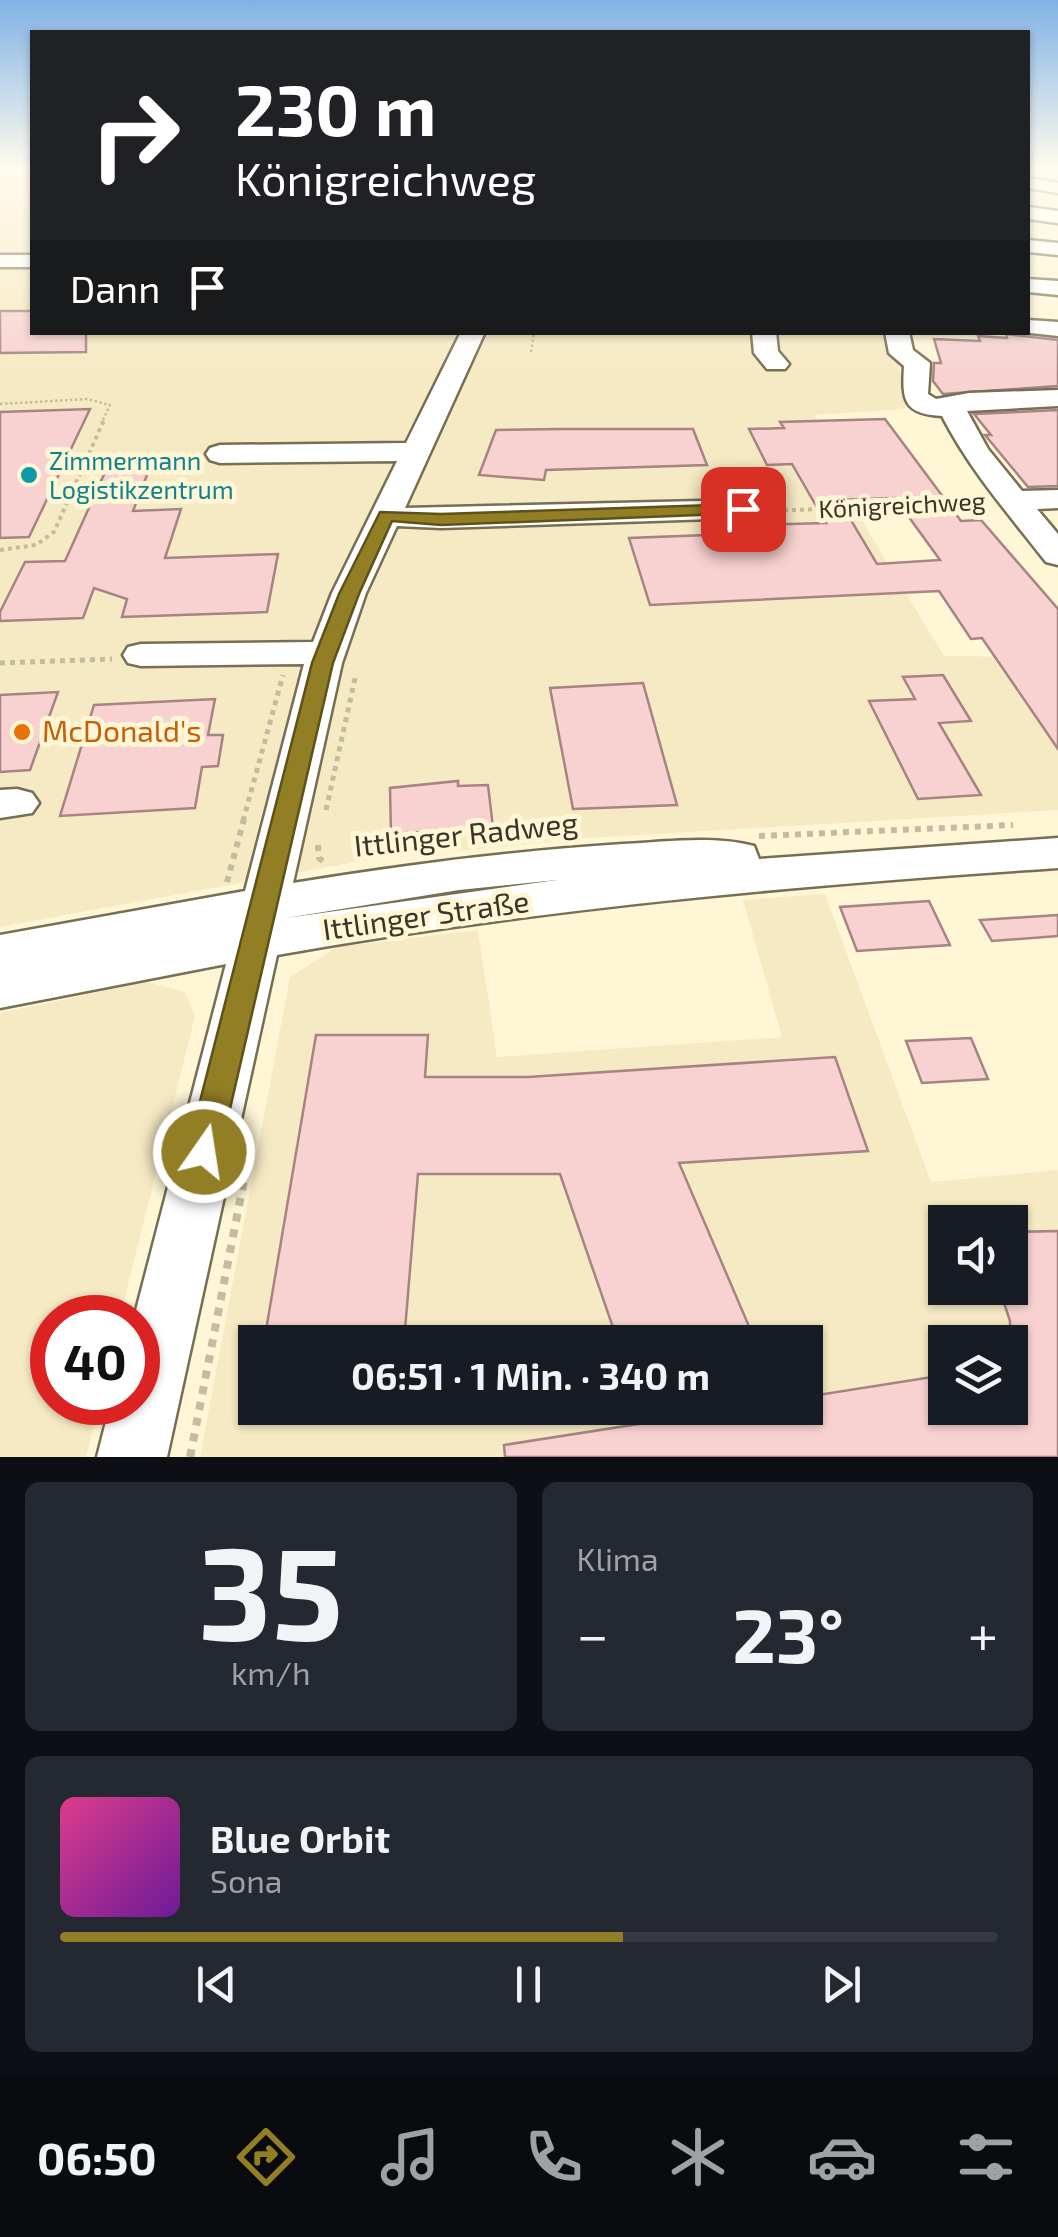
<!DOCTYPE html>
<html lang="de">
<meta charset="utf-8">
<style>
body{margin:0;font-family:"Exo 2",sans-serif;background:#242831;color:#f1f3f6;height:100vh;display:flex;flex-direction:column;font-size:38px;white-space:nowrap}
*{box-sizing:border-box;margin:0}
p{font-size:32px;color:#9ea1a6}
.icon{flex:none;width:55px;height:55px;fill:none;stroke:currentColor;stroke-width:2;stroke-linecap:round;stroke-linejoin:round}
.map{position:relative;height:1457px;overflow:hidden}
.drawer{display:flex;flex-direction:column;gap:25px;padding:25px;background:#0d0f14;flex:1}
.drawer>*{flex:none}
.guide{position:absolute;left:30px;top:30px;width:1000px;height:305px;border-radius:0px;box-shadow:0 2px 8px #0004;background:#202124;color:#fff;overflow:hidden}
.buttons{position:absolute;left:928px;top:1205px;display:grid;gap:20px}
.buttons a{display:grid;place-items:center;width:100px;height:100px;border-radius:0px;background:#171b24;box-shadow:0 2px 8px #0004;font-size:50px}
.speed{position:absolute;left:30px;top:1295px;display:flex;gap:20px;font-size:50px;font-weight:700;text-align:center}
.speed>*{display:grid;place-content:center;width:130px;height:130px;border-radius:50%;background:#171b24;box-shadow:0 2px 8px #0004;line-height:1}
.speed .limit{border:15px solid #d22;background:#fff;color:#111}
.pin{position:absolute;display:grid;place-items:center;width:85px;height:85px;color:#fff;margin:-42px;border-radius:20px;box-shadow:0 5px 15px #0006}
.me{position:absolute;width:110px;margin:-55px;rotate:13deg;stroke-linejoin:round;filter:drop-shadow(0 0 8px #0008)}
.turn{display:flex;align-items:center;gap:35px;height:210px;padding:0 40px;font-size:45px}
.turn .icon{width:130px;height:130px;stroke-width:2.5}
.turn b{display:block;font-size:70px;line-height:85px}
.then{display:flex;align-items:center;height:95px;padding:0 40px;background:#0003;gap:20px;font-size:38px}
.big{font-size:75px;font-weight:700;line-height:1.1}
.drawer .widget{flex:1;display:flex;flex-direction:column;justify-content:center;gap:15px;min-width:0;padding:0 35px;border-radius:15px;background:#242831}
.drawer .dial{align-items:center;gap:0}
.dial b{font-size:130px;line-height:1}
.song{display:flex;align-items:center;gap:30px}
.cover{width:120px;height:120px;border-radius:15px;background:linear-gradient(135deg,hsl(330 70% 55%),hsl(280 70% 35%))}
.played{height:10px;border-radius:5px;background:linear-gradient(90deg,#927e25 60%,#363941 60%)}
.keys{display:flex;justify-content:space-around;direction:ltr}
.heat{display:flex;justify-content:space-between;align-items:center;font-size:55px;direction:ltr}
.drawer .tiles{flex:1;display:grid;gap:25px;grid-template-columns:1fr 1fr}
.widget:last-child{grid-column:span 2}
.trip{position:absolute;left:238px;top:1325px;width:585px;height:100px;border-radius:0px;background:#171b24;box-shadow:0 2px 8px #0004;font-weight:700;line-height:100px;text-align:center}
.tabs{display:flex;height:160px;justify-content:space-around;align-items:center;background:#090b0e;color:#9ea1a6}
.tabs .icon{width:70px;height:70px}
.tabs .active{color:#927e25}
.tabs b{font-size:45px;color:#f1f3f6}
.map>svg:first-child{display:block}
.built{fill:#f6eac4;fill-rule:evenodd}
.building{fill:#f7d2d0;stroke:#a68483;stroke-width:2.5;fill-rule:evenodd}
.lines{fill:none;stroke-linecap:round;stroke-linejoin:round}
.minor-casing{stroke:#776f53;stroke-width:5}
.path-far4{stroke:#c3bca1;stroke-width:2.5;stroke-dasharray:2.5 2.5;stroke-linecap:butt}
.path-far3{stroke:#c3bca1;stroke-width:4;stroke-dasharray:4 4;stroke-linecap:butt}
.path-far2{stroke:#c3bca1;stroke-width:5;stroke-dasharray:5 5;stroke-linecap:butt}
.path-far1{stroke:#c3bca1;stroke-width:6;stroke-dasharray:6 6;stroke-linecap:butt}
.path{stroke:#c3bca1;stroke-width:8;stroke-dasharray:8 8;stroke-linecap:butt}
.minor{fill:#fff;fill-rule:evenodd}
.route{fill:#927e25;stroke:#5f5218;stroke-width:2.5}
.culture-dot{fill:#0f9aa8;stroke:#fff6d6;stroke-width:4}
.food-dot{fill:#e8710a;stroke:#fff6d6;stroke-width:4}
.labels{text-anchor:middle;stroke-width:10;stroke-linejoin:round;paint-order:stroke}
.far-culture-label{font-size:25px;fill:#0d838f;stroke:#fff6d6;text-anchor:start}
.far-street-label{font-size:25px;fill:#393629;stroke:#fff6d6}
.food-label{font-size:30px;fill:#c56008;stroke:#fff6d6;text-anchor:start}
.street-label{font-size:30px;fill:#393629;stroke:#fff6d6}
</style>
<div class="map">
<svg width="1058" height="1457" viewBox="0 0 1058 1457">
<rect width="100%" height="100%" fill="#fff6d6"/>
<g class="built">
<polygon points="32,173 32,332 891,333 907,403 904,409 814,415 869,505 853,506 944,656 1058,657 1058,810 589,838 360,861 0,927 0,175"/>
<path d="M 825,894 L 931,1182 L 1058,1170 L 1058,1457 L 200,1457 L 290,977 L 337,947 L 478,930 L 497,1057 L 782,1037 L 743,900 ZM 945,1222 L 1010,1222 L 1010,1288 L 945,1288 ZM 255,1342 L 805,1342 L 805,1408 L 255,1408 ZM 945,1342 L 1010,1342 L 1010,1408 L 945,1408 Z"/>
<polygon points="147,982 185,992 195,1016 120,1317 52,1318 52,1402 99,1403 86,1457 0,1457 0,1013"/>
</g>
<g class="building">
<polygon points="0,311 32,311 32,332 86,332 86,352 0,353"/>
<polygon points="1006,334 1058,340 1058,386 943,394 933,381 934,363 941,363 934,339 980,341 978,336 1007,338"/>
<polygon points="90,409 29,537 0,538 0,412"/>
<polygon points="1058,410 1058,486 1028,487 985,435 991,435 974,414"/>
<path d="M 885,419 L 961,521 L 981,520 L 1058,609 L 1058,749 L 982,638 L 971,639 L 939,591 L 650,605 L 629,538 L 759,533 L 754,525 L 826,523 L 792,464 L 767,465 L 749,429 L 784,428 L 780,422 ZM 895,498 L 940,560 L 877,564 L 839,500 Z"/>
<polygon points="560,429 693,429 707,465 546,470 544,480 479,475 496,430"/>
<polygon points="154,457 133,511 181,509 165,558 278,554 267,612 122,617 127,599 94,588 83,618 0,621 0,612 25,562 65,561 111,459"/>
<polygon points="943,675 971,721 939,723 981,795 918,799 869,701 915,699 903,677"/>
<polygon points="643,683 677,805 573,809 550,688"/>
<polygon points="58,692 30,770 0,772 0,695"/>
<polygon points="215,699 208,735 223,735 218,766 202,767 195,808 60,816 94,705"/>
<polygon points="458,781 458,786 488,785 493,827 391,834 390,788"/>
<polygon points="929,901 950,945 857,951 840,907"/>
<polygon points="1058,915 1058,936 992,941 980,920"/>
<polygon points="316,1035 428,1035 425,1077 528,1077 835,1057 868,1151 679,1163 751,1331 687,1342 618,1342 560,1174 418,1174 404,1342 264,1342"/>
<polygon points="971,1038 988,1079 922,1083 906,1041"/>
<polygon points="1058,1231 1058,1457 505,1457 504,1445 741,1408 805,1408 805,1397 945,1375 945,1408 1010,1408 1010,1321 999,1288 1010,1288 1010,1232"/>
</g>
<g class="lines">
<g class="minor-casing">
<g id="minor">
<polygon points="1028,178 1058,183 1058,193 1028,188"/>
<polygon points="1028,207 1058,211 1058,223 1028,219"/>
<polygon points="1028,240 1058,243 1058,255 1028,252"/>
<rect x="0" y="255" width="32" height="12"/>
<polygon points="1028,279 1058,281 1058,295 1028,292"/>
<polygon points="1028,320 1058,322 1058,336 1022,332 1028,332"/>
<path d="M 461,332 L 485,332 L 405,508 L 743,500 L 754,502 L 759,509 L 754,516 L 743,518 L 441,528 L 397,526 L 366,593 L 342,663 L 293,883 C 403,865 512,851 623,844 C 664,842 714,835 754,846 L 759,859 L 1058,838 L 1058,868 C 797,885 536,909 277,955 L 167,1457 L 97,1457 L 111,1402 L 138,1402 L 138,1318 L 134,1318 L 226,964 L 0,1008 L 0,935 L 245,891 L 304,664 L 141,666 L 128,663 L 123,655 L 128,647 L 141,644 L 313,642 L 332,593 L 397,461 L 220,463 L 210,460 L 206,454 L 210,448 L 220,445 L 406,443 ZM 557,880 L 286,918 L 459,890 Z"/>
<polygon points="752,332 776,332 778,351 789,364 785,369 767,369 754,353"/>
<path d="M 885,332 L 909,332 L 913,350 L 930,363 L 928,394 L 936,399 L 969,393 L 1058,390 L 1058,406 L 967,411 L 988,449 L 1022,491 L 1058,490 L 1058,508 L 1037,509 L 1058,534 L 1058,565 L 1046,562 C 1008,513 971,472 942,416 C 903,414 902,400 904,366 L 889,353 Z"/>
<polygon points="17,789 32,793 39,803 32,813 0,818 0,790"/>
</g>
</g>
<g class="path-far4">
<polyline points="531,352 534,332"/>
<polyline points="0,404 87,399 110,405 102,422"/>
</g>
<g class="path-far3">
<polyline points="768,511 982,503"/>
<polyline points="0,550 36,545 54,532 104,420"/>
</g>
<g class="path-far2">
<polyline points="0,663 112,659"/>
<polyline points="326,810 356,674"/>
<polyline points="243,821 283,675"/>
</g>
<g class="path-far1">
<polyline points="759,836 1013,825"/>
<polyline points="318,845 319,858 327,865"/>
<polyline points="227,882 244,819"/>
</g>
<polyline class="path" points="190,1457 245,1175"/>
<use href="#minor" class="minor"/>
</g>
<linearGradient id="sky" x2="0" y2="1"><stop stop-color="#80b2e6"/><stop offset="0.45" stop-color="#fffbed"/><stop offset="1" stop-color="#fffbed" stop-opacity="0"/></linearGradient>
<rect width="1058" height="374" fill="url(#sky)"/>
<polygon class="route" points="743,504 752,509 749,513 441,525 392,521 359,594 333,663 220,1152 215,1162 204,1166 192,1162 187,1152 312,663 339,594 380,512 441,514"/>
<circle class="culture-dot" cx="29" cy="475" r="10"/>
<circle class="food-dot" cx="22" cy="732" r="10"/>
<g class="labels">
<g class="far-culture-label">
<text x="49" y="470">Zimmermann<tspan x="49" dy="29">Logistikzentrum</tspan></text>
</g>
<g class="far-street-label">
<text transform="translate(902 505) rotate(-3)" y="9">Königreichweg</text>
</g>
<g class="food-label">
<text x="42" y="742">McDonald's</text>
</g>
<g class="street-label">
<text transform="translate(466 835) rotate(-6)" y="10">Ittlinger Radweg</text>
<text transform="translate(426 916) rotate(-8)" y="10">Ittlinger Straße</text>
</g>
</g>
</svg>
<div class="buttons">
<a><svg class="icon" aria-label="sound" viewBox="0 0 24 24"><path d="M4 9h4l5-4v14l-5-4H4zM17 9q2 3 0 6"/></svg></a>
<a><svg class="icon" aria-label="layers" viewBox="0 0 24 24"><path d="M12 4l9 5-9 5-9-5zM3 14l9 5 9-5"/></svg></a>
</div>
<div class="speed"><div class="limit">40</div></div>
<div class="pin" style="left:743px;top:509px;background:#d93025"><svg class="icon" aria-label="arrive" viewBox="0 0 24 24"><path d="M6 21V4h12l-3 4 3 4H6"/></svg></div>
<svg class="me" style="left:204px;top:1152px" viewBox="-20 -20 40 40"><circle r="17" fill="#927e25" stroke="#fff" stroke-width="3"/><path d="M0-11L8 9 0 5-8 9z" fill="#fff"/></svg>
<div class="trip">06:51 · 1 Min. · 340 m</div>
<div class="guide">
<div class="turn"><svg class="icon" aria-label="right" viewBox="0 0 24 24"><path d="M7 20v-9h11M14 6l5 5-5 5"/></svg><div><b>230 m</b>Königreichweg</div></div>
<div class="then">Dann<svg class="icon" aria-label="arrive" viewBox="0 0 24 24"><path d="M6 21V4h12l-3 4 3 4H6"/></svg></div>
</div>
</div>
<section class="drawer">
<div class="tiles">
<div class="widget dial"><b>35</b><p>km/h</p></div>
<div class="widget"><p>Klima</p>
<div class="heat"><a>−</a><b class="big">23°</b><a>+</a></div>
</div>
<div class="widget">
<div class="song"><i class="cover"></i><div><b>Blue Orbit</b><p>Sona</p></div></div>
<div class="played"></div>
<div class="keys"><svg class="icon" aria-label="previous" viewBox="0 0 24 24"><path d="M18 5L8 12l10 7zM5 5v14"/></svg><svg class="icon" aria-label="pause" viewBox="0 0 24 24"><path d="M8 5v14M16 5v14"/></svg><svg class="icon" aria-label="next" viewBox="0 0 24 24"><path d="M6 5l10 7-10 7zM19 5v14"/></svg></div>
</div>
</div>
</section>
<nav class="tabs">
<b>06:50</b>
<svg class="icon active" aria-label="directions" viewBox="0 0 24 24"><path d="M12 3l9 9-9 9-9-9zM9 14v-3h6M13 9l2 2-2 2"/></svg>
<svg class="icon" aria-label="music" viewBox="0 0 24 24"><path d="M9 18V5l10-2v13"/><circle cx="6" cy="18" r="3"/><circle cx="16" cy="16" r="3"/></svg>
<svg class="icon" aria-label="phone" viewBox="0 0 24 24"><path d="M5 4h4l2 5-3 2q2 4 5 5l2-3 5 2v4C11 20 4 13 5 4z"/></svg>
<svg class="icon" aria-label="climate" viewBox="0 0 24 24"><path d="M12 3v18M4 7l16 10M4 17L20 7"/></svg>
<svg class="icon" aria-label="car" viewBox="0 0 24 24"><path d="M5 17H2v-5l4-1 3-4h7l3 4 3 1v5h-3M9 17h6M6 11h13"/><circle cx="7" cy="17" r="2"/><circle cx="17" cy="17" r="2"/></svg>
<svg class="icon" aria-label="filters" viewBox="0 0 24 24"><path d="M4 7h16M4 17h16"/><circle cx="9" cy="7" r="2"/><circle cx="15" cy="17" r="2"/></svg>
</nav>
